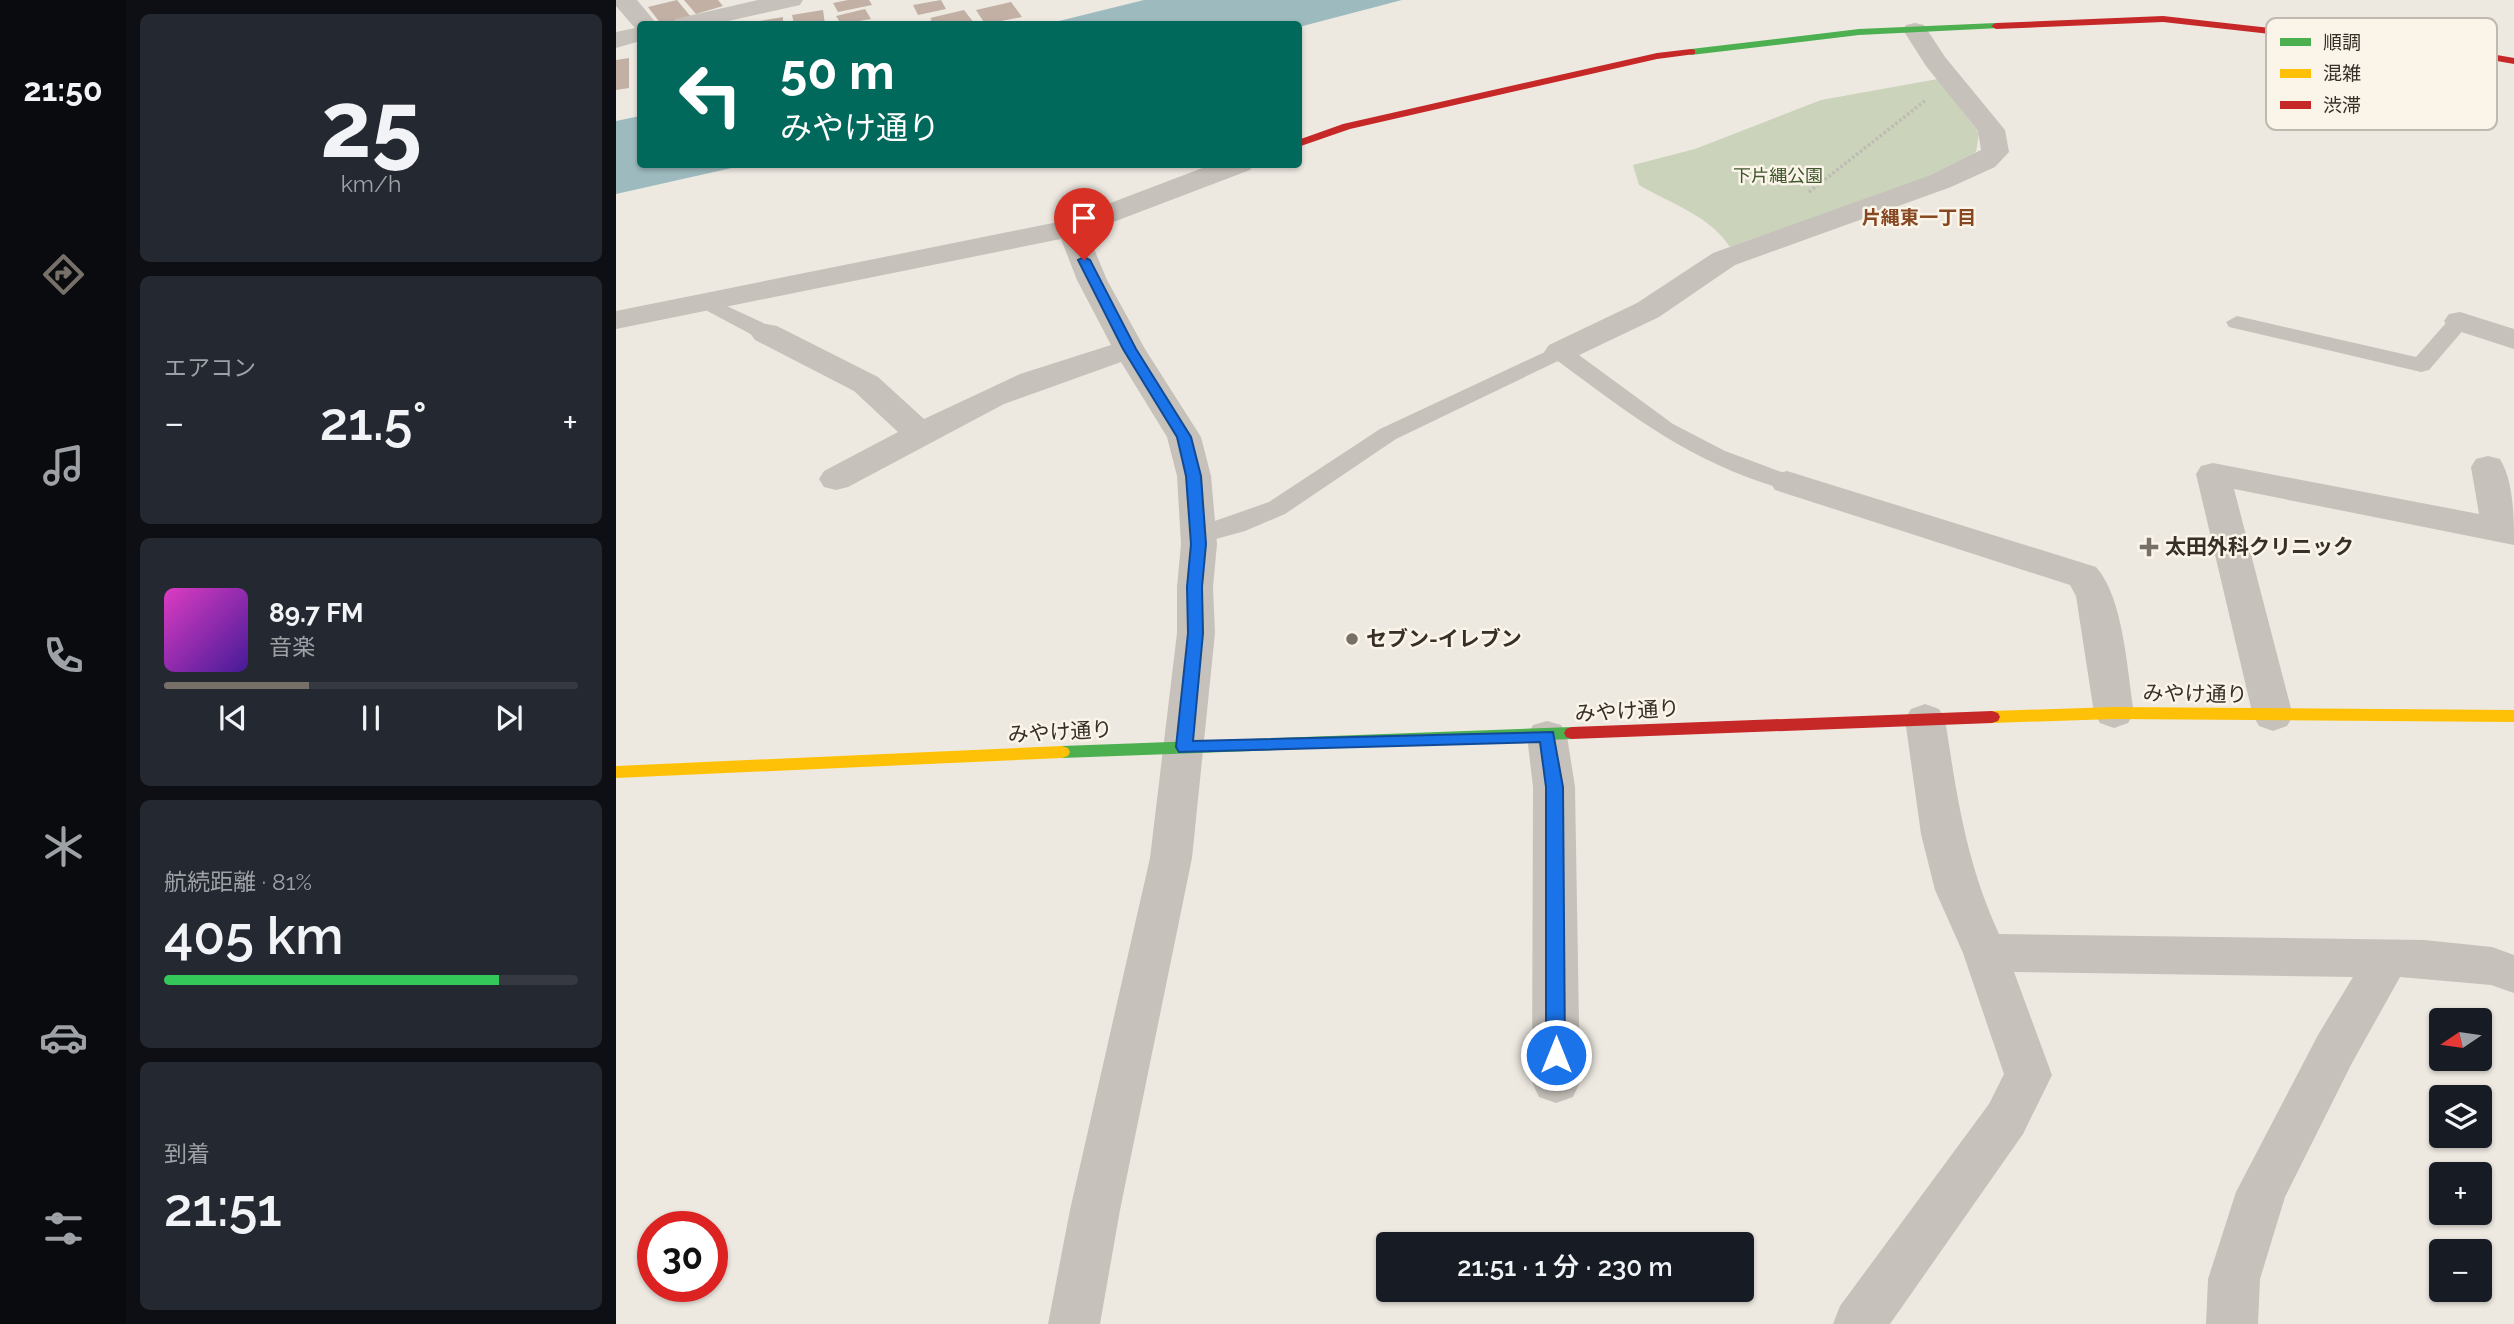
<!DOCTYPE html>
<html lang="ja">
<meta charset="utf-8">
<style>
body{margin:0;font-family:Raleway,"Noto Sans JP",sans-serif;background:#242831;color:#f1f3f6;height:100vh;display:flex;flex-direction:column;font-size:26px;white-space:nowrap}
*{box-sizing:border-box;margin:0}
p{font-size:23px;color:#9ea1a6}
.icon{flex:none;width:38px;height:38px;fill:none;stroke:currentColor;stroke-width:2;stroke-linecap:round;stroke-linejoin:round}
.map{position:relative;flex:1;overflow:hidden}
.drawer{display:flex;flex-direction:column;gap:14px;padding:14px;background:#0d0f14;width:490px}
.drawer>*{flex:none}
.guide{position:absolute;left:21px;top:21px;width:665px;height:147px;border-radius:7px;box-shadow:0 2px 5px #0004;background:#00695c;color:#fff;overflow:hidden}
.needle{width:46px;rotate:257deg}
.buttons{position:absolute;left:1813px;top:1008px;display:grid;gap:14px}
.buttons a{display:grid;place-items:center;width:63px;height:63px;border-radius:7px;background:#171b24;box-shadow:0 2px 5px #0004;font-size:35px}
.speed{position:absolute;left:21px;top:1211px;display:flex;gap:14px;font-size:35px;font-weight:700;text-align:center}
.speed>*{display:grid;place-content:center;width:91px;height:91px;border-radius:50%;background:#171b24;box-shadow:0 2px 5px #0004;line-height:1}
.speed .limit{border:10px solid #d22;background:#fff;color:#111}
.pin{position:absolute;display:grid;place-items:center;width:60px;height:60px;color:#fff;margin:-72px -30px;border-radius:50% 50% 50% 0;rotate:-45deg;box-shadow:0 0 7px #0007}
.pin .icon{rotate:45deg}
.me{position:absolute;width:77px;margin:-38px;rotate:0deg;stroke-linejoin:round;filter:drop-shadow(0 0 5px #0008)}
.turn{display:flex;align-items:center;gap:24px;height:147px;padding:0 28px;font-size:32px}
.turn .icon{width:91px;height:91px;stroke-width:2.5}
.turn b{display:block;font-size:49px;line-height:60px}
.big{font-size:52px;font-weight:600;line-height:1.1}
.drawer .card{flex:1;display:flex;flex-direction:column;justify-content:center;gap:10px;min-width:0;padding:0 24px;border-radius:10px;background:#242831}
.drawer .dial{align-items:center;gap:0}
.dial b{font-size:91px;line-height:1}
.song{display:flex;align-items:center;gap:21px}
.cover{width:84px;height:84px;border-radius:10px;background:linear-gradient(135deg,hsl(310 70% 55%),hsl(260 70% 35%))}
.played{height:7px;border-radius:4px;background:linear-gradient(90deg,#777069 35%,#363941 35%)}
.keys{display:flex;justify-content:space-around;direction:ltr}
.heat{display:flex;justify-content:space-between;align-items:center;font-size:38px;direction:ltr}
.charge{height:10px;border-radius:5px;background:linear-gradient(90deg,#34c759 81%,#363941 0)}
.trip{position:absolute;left:760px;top:1232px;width:378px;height:70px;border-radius:7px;background:#171b24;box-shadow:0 2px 5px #0004;font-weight:600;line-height:70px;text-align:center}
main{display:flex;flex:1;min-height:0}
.tab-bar{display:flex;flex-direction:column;width:126px;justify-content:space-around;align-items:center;background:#090b0e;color:#9ea1a6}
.tab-bar .icon{width:49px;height:49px}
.tab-bar .current{color:#777069}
.tab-bar b{font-size:32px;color:#f1f3f6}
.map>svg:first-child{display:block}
.green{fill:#cbd3bb}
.water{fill:#9dbabe}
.building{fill:#c1b0a3}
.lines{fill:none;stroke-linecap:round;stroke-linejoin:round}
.path{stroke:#bfbab2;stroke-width:3.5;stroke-dasharray:2.5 2.5;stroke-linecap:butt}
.lane{fill:#c6c1ba;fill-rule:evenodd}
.street{fill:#c6c1ba;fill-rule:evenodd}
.fast{fill:#4caf50;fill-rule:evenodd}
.slow{fill:#ffc107;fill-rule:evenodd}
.jam{fill:#c62828;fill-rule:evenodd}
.route{fill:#1a73e8;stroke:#114b97;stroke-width:2}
.poi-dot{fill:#777069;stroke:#faf4e9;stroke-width:2.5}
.labels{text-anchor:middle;stroke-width:5;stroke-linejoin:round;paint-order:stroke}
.far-park-label{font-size:18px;fill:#40562c;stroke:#faf4e9}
.far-neighbourhood-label{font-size:19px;font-weight:bold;fill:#874821;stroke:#faf4e9}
.poi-label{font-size:21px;font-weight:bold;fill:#372f28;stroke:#faf4e9;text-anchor:start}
.street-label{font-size:21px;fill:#372f28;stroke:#faf4e9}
.key{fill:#faf4e9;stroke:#c0b9af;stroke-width:2}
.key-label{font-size:19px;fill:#372f28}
</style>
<main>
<nav class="tab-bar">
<b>21:50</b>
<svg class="icon current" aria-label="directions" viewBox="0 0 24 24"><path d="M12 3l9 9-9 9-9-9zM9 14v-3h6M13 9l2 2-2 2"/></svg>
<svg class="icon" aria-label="music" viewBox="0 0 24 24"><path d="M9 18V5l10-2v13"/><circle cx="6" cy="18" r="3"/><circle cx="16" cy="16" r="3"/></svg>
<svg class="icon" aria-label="phone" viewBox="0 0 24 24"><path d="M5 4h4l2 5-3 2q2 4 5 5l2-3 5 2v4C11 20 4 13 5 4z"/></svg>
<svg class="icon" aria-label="climate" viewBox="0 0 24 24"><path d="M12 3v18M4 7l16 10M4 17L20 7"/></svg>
<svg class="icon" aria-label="car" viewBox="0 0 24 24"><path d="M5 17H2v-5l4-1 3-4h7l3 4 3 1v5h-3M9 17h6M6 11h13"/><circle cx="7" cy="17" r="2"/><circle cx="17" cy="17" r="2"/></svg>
<svg class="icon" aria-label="filters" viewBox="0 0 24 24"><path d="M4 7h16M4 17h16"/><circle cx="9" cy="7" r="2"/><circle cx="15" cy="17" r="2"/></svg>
</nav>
<section class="drawer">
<div class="card dial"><b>25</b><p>km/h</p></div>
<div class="card"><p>エアコン</p>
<div class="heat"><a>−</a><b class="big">21.5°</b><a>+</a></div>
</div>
<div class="card">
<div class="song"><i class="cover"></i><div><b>89.7 FM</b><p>音楽</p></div></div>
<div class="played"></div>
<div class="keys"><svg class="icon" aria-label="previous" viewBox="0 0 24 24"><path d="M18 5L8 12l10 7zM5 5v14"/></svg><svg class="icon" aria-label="pause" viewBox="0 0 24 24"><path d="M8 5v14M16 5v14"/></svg><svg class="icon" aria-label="next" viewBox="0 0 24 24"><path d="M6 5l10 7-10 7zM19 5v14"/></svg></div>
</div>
<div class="card"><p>航続距離 · 81%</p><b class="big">405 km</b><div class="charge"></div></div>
<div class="card"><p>到着</p><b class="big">21:51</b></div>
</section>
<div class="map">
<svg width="1898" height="1324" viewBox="0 0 1898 1324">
<rect width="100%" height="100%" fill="#ede9e1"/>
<path class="green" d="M 1322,79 L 1363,133 L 1360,152 L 1334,170 L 1114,247 C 1093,215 1055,204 1023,185 L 1017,165 L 1079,149 L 1205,100 Z"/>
<g class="water">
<polygon points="528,0 786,0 683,27 682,24 431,24"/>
<polygon points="24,116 24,164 129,165 0,194 0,121"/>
</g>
<g class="building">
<polygon points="61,0 75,17 45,24 32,7"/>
<polygon points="68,0 102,0 107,6 80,14"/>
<polygon points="232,0 253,0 256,5 222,12 217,3"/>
<polygon points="325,0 330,9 302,15 297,5"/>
<polygon points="395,2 406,17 369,24 360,10"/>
<polygon points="249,9 255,19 225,24 220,16"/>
<polygon points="207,10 209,24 178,24 176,15"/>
<polygon points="348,10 358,23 313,24 311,22 316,20 314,18"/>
<polygon points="167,17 167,24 138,24 138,22"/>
<polygon points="13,58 13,88 0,90 0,60"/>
</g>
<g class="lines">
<polyline class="path" points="1193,192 1310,100"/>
<g class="lane">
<polygon points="89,296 158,328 161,333 158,338 142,338 82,306 79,302"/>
<polygon points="1844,315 1855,321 1813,370 1805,372 1613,327 1610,322 1621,316 1800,357 1836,316"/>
<path d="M 944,345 L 952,347 L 1057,424 L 1109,451 L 1179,477 L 1183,482 L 1179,487 L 1171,490 C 1079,465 1017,417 942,361 L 780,439 L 669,514 L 629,531 L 582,544 L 573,542 L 570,536 L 573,530 L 653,502 L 764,429 Z"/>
</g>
<g class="street">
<polygon points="0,0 21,0 41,24 24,24 24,41 0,48 0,32 19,28 0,6"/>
<polygon points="142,0 187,0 184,5 99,24 56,24 59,19"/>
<polygon points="1299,23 1308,25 1329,57 1389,130 1393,152 1379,167 1335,187 1119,265 1043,317 955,359 944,362 933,359 928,352 933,345 1021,303 1097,253 1315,175 1365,150 1362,131 1310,66 1287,30 1290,25"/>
<polygon points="597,164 638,164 634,170 471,232 491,280 529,349 585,437 595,476 601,544 597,587 599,633 576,858 504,1210 484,1324 432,1324 454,1210 534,858 561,633 561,587 565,544 561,476 551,437 505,362 388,404 232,487 220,490 208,487 203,479 208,471 282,432 238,391 139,340 134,333 139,326 150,324 161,326 262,377 308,419 404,374 495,345 461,280 445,239 0,329 0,311 447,221"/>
<polygon points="1844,312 1898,329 1898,349 1833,328 1828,321 1833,314"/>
<path d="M 1872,456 L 1884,459 C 1898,482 1898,518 1898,545 L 1618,489 L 1677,716 L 1671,726 L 1657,731 L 1643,726 L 1637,716 L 1580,474 L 1585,466 L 1597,463 L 1863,514 L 1855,467 L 1860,459 Z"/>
<path d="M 1171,471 L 1480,567 C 1508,598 1511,671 1518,713 L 1512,723 L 1498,728 L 1484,723 L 1478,713 L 1460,596 L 1454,585 L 1159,490 L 1154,482 L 1159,474 Z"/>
<path d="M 1309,704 L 1323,709 L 1329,719 C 1341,797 1350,862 1383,934 L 1808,940 L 1876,947 L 1898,955 L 1898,993 L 1875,985 L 1784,977 L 1736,1063 L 1669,1197 L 1644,1279 L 1642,1324 L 1590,1324 L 1592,1279 L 1620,1192 L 1702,1035 L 1737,977 L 1398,972 L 1436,1075 L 1407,1134 L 1274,1324 L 1217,1324 L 1224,1306 L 1373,1104 L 1388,1074 L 1347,953 L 1319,890 L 1305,834 L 1289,719 L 1295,709 Z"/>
<polygon points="931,721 945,725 951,736 959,787 964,1082 957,1097 940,1103 923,1097 916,1082 917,787 911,736 917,725"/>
</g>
<g class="fast">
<polygon points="1380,23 1384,24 1384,28 1243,35 1075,55 1070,52 1075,49 1243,29"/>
<polygon points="956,727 962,729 964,733 962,737 956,739 446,758 440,756 438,752 440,748 446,746"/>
</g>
<g class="slow">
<polygon points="1498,707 1898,710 1898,722 1498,719 1376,723 1370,721 1368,717 1370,713 1376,711"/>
<polygon points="446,746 452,748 454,752 452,756 446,758 0,778 0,766"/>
</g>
<g class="jam">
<polygon points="1547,16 1735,37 1796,40 1898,58 1898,64 1796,46 1735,43 1547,22 1380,29 1375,26 1380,23"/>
<polygon points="1075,49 1079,50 1079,54 1041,59 734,129 682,147 682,140 727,124 1041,53"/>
<polygon points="1376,711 1382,713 1384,717 1382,721 1376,723 956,739 950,737 948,733 950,729 956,727"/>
</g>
</g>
<polygon class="route" points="468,257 474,260 520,349 575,437 585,476 590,544 586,587 587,633 577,741 937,732 947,787 949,1055 946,1061 940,1064 933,1061 930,1055 930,787 924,742 563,752 560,747 572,633 571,587 575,544 570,476 561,437 507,349 462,260"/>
<g class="poi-dot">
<path d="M1529.5 536.5h7v7h7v7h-7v7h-7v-7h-7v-7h7z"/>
<circle cx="736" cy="639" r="7"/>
</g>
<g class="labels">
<g class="far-park-label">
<text x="1162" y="182">下片縄公園</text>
</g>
<g class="far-neighbourhood-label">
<text x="1303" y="224">片縄東一丁目</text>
</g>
<g class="poi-label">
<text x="1549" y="554">太田外科クリニック</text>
<text x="750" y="646">セブン-イレブン</text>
</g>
<g class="street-label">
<text transform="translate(1579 694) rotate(1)" y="7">みやけ通り</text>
<text transform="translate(1011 711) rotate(-3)" y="7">みやけ通り</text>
<text transform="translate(444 732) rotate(-3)" y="7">みやけ通り</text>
</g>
</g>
<rect x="1650" y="18" width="231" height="112" rx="10" class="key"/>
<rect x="1664" y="38" width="31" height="8" fill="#4caf50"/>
<rect x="1664" y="69" width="31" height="9" fill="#ffc107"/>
<rect x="1664" y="101" width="31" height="8" fill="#c62828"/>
<g class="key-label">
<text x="1707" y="49">順調</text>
<text x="1707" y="80">混雑</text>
<text x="1707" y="112">渋滞</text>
</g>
</svg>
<div class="buttons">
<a><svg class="needle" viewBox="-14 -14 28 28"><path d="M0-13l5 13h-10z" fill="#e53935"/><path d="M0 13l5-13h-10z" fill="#9ea1a6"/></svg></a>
<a><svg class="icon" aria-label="layers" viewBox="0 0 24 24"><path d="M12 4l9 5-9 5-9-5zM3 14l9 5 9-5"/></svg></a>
<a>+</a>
<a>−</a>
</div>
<div class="speed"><div class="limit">30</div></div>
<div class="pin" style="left:468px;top:260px;background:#d93025"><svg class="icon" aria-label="arrive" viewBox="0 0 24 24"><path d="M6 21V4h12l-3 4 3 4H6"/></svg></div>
<svg class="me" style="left:940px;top:1055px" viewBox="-20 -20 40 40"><circle r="17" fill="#1a73e8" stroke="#fff" stroke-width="3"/><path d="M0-11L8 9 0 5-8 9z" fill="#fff"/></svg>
<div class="trip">21:51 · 1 分 · 230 m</div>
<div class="guide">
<div class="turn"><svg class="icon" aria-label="left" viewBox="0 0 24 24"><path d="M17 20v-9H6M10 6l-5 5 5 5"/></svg><div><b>50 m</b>みやけ通り</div></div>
</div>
</div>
</main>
